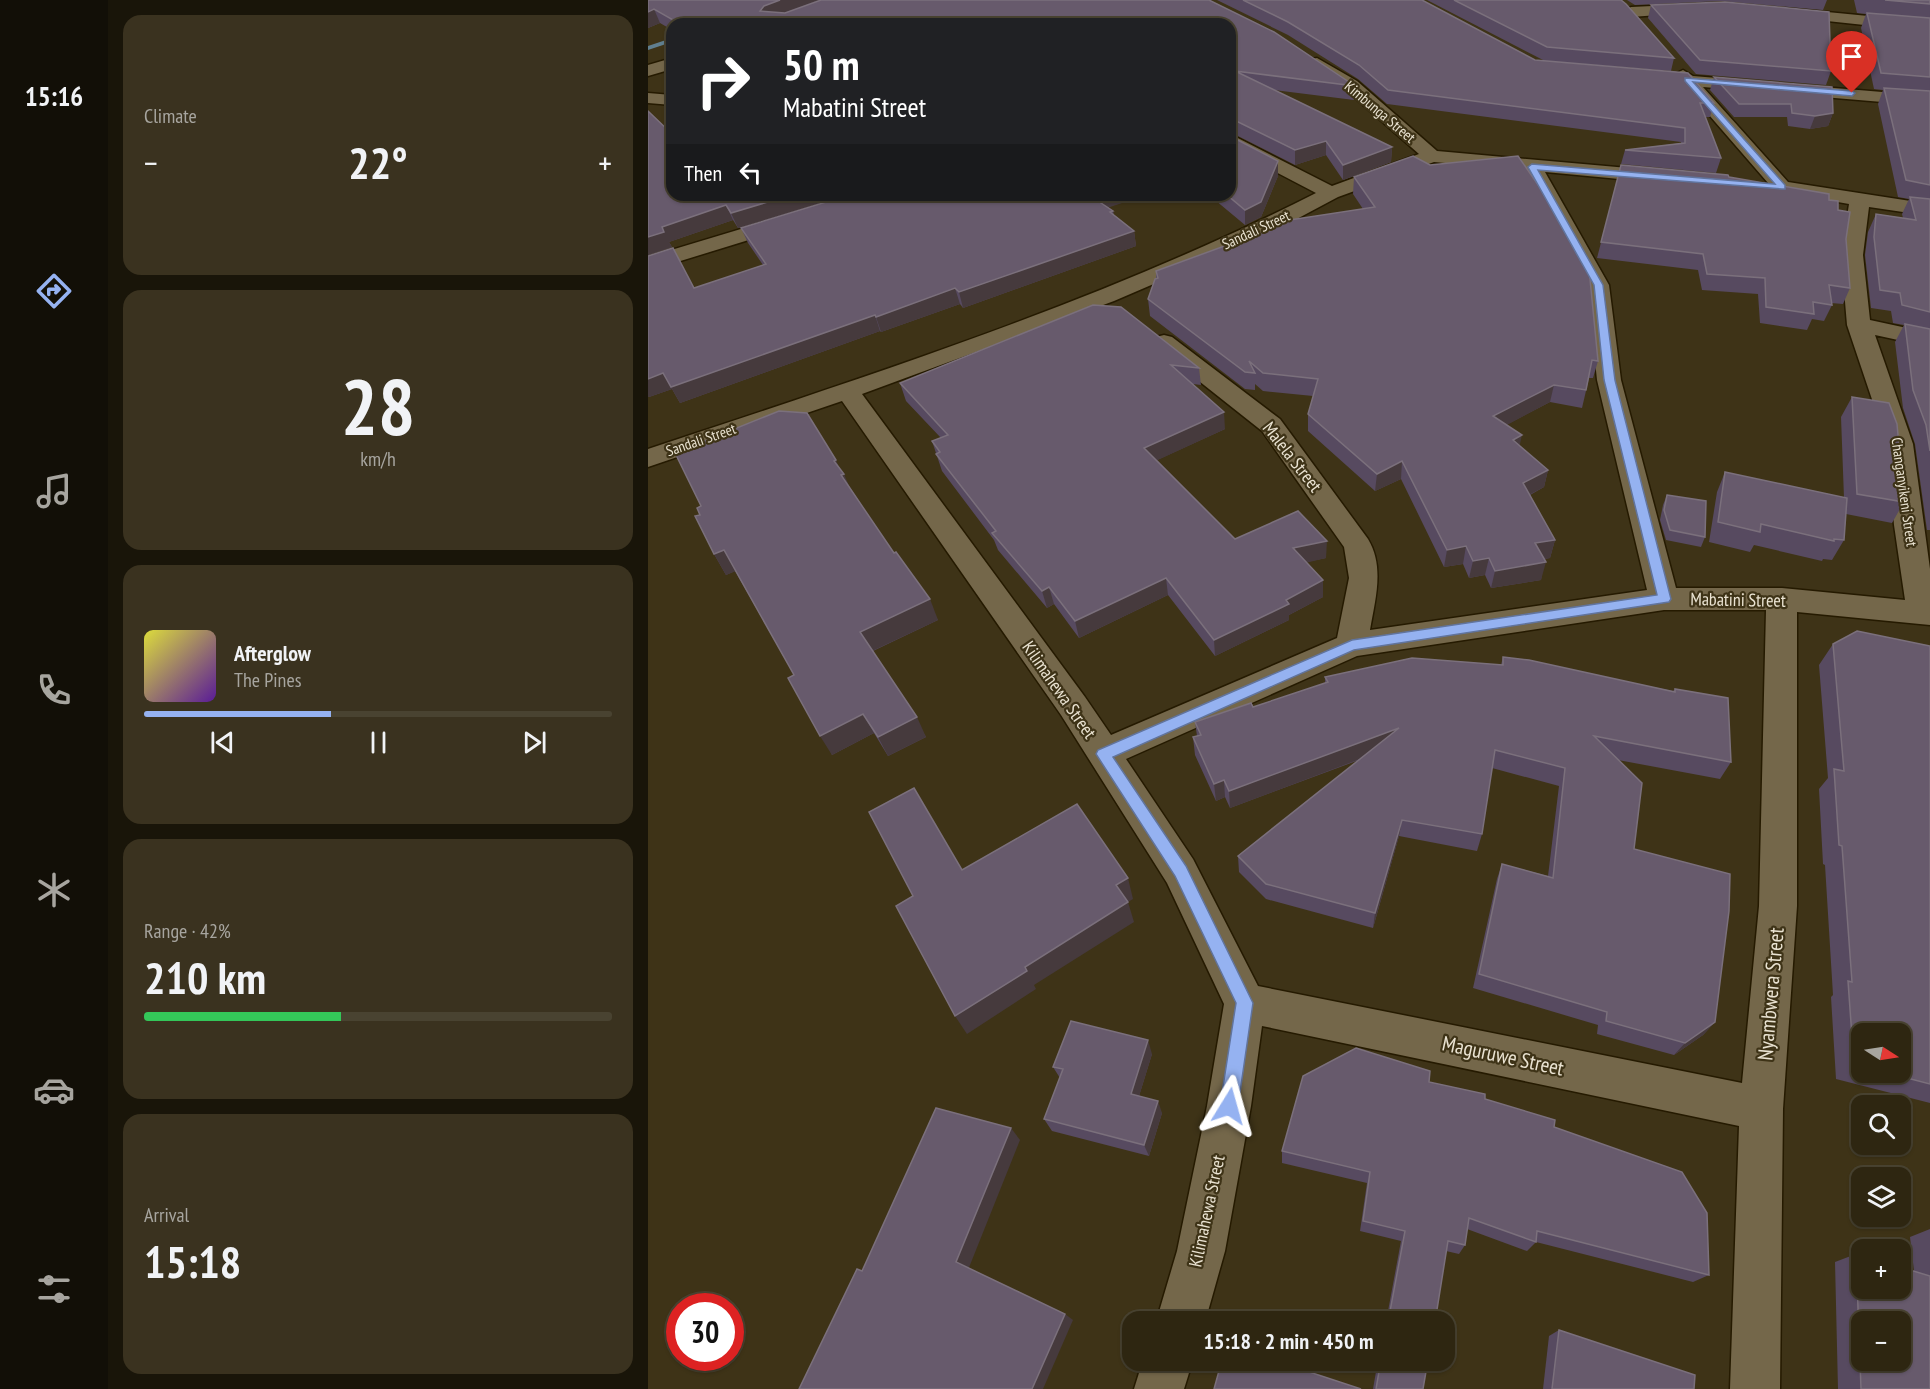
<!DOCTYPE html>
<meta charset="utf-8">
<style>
body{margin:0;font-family:"PT Sans Narrow",sans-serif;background:#3a321f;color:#f1f3f6;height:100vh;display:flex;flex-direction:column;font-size:22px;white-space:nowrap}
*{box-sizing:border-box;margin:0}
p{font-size:20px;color:#a7a59f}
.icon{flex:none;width:33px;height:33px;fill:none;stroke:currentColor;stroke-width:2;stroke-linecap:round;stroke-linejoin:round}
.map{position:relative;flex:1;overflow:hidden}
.details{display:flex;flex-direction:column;gap:15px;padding:15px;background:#191509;width:540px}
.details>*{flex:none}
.top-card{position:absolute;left:18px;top:18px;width:570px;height:183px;border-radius:18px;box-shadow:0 2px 4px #0004,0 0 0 2px #494331;background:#202124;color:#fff;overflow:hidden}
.needle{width:39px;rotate:102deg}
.tools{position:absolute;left:1203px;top:1023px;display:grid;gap:12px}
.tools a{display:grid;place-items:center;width:60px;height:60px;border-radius:12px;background:#2e2611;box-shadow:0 2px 4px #0004,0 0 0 2px #494331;font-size:30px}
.speed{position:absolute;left:18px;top:1293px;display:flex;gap:12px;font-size:30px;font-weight:700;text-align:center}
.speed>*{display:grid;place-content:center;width:78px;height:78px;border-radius:50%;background:#2e2611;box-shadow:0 2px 4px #0004,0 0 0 2px #494331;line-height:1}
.speed .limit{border:9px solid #d22;background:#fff;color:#111}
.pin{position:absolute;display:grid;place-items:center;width:51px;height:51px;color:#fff;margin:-62px -26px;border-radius:50% 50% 50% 0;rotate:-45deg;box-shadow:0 0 6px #0007}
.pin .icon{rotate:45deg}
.me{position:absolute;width:66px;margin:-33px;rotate:8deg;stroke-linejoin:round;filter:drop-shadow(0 0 4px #0008)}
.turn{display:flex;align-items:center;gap:21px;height:126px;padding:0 18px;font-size:27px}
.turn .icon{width:78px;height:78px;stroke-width:2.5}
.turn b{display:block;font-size:42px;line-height:51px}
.then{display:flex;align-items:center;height:57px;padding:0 18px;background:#0003;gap:12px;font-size:22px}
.big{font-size:45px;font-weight:700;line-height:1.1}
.details .tile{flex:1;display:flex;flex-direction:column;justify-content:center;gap:9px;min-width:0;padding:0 21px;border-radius:18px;background:#3a321f}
.details .dial{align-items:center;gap:0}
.dial b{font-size:78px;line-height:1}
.song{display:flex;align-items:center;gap:18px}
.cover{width:72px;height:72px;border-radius:9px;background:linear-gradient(135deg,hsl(60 70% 55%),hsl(270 70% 35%))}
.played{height:6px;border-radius:3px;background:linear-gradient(90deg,#95b2f1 40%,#494331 40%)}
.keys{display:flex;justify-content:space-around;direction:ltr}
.heat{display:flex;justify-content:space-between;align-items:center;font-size:33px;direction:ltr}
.charge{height:9px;border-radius:4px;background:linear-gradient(90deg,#34c759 42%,#494331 0)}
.trip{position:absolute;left:474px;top:1311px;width:333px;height:60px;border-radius:18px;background:#2e2611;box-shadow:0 2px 4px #0004,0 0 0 2px #494331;font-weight:700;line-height:60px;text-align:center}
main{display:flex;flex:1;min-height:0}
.menu{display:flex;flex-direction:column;width:108px;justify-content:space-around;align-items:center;background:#120f07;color:#a7a59f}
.menu .icon{width:42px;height:42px}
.menu .on{color:#95b2f1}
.menu b{font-size:27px;color:#f1f3f6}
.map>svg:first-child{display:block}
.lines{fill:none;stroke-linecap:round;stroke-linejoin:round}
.stream{fill:#607f8f;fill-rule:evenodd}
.street-casing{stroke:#251a00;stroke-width:3}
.street{fill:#74674a;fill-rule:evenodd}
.wall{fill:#574a60;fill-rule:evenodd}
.shaded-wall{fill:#463a3d}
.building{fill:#675a6c;stroke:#7b707c;stroke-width:1.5;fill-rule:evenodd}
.route{fill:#95b2f1;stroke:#61749d;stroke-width:1.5}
.labels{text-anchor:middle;stroke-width:4.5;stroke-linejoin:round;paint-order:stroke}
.far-street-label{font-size:15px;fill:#eae3d2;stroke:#3e3317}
.street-label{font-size:18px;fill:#eae3d2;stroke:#3e3317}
.near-street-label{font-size:21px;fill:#eae3d2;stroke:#3e3317}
</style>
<main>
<nav class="menu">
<b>15:16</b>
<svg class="icon on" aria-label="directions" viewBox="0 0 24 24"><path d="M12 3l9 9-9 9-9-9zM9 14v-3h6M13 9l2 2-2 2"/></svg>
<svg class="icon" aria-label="music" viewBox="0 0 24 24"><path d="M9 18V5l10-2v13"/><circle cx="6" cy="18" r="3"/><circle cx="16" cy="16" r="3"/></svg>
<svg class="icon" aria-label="phone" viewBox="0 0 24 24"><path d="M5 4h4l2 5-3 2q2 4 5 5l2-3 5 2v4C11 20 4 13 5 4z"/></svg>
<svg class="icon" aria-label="climate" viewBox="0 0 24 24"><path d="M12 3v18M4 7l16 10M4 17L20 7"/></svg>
<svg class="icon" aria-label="car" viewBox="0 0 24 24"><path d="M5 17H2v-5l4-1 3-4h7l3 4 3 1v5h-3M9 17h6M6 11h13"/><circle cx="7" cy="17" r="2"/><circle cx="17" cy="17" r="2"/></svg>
<svg class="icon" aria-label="filters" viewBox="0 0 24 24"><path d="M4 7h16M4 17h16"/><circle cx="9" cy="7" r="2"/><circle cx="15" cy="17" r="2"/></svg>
</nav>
<section class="details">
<div class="tile"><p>Climate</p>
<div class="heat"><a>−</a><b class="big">22°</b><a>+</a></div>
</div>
<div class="tile dial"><b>28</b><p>km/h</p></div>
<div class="tile">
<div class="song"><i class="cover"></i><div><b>Afterglow</b><p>The Pines</p></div></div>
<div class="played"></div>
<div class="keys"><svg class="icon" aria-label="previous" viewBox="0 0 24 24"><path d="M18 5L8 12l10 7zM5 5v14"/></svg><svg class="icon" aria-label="pause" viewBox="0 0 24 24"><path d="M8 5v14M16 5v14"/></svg><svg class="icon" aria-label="next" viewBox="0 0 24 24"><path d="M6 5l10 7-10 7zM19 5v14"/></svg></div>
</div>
<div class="tile"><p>Range · 42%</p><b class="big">210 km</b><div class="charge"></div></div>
<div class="tile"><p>Arrival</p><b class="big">15:18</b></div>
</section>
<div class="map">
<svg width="1282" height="1389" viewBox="0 0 1282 1389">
<rect width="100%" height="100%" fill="#3e3317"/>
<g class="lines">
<polygon class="stream" points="24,38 24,42 0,50 0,46"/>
<g class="street-casing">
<g id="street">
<polygon points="1047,4 1052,6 1055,9 1052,12 983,17 975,12 983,7"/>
<polygon points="1138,8 1282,22 1282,32 1132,16 1130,13 1132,10"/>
<polygon points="24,58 24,69 0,76 0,65"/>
<path d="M 669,58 L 709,81 L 789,151 L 1014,171 L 1021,173 L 1024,177 L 1021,181 L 1014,183 L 897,172 L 961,285 L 973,380 L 1028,588 L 1134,588 L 1257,600 L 1246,525 L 1239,444 L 1199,325 L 1193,255 L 1201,204 L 1127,191 L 1035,85 L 994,81 L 991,77 L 994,73 L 1027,74 L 1035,70 L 1045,76 L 1282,96 L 1282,106 L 1055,87 L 1140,182 L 1282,204 L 1282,216 L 1221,207 L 1215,255 L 1222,320 L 1282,333 L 1282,347 L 1227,335 L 1265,444 L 1282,569 L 1282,625 L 1149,612 L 1149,906 L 1135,1109 L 1132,1389 L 1082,1389 L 1091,1126 L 614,1026 L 603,1106 L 577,1251 L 557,1322 L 508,1322 L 529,1251 L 559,1106 L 576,1004 L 519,883 L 413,715 L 194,401 L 0,467 L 0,449 C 226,374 455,301 668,193 L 582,148 L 582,134 L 684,186 L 771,154 L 697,89 L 663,67 L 661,63 L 663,59 ZM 786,162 L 876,170 L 939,285 L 949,380 L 999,590 L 722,630 C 727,600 737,567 720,539 L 632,419 L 524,337 L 516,335 L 508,337 L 504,342 L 508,347 L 614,431 L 696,547 L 701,578 L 689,638 L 463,735 L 437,697 L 214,394 L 466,301 L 615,237 L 690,197 ZM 1016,610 L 1118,610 L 1111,906 L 1094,1083 L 610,986 L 545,859 L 478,759 L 709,656 Z"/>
<polygon points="0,93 24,95 24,105 0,103"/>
<polygon points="206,195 237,195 234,199 0,271 0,257"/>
<polygon points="495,1360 545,1360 536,1389 486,1389"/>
</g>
</g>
<use href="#street" class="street"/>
</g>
<g class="wall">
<polygon points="0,0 171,0 136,13 137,13 173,0 561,0 626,32 707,86 706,100 626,90 744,147 743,162 695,180 678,155 647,165 582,132 582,24 24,24 24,30 12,23 0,28"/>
<polygon points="569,0 774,0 887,60 1066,103 1062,117 1057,117 1073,158 1068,173 973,164 977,150 1033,143 1033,142 739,104 710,79 640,35"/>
<polygon points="779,0 973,0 1026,58 1023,71 897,61"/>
<polygon points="979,0 1179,0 1175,10 1073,1 987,5"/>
<polygon points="1206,0 1282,0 1282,530 1279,530 1267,444 1255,408 1247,342 1256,325 1245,323 1243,311 1223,308 1217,255 1220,232 1228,214 1255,218 1254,214 1261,199 1250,197 1230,104 1235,90 1226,89 1213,28 1218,14 1209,13"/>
<polygon points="1003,5 1183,71 1178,85 1048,74 1000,18"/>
<polygon points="1066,77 1185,113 1180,126 1162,129 1140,126 1139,117 1086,117 1062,90"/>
<polygon points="0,111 24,195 198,195 90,228 85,220 21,242 24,247 0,255"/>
<polygon points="973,165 1081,177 1181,200 1190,210 1198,239 1202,288 1195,304 1183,303 1184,305 1176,321 1164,319 1159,330 1112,323 1110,294 1054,290 1050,270 949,258"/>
<polygon points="630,176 613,217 597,225 561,195 582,195"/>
<polygon points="706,177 950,361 945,378 941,378 934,408 902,402 858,425 871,446 900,470 896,487 882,495 907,540 902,558 896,559 893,580 843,588 837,575 821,578 815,564 796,567 753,479 727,491 660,431 660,414 665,396 615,391 607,384 607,390 597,389 502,316 500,299 508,278 508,271 616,232 616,224 715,209 705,194"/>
<polygon points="201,195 498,195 460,207 465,211 466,215 486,231 488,246 315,308 312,304 233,332 232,331 32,403 24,389 1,397 0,396 0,256 46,288 115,265 100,243 93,228"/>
<polygon points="445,305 551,368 553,385 545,384 577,429 509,460 587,539 678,558 658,562 675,597 641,615 641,620 567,656 520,595 431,638 406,604 399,608 350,550 346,540 294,471 284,441 293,438 258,401 252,383"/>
<polygon points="1204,397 1256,502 1244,523 1198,514 1196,540 1184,560 1175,559 1174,561 1106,545 1102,552 1061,542 1069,492 1077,472 1196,498 1193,417"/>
<polygon points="192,469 201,486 290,620 225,651 278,737 240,756 226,733 184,755 146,675 87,571 78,575 66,554"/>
<polygon points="1019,495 1057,537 1053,547 1018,540 1012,520 1015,505"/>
<path d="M 1185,644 L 1282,646 L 1282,1103 L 1188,1079 L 1183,997 L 1185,995 L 1177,865 L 1175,864 L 1171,789 L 1180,778 L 1171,665 ZM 1214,1034 L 1252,1072 L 1214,1072 Z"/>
<polygon points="855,657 1025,691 1027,689 1083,762 1072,779 970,760 986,849 1067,1022 1055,1035 1026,1055 949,1034 950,1025 825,988 849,879 854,864 900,876 911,786 844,768 834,834 829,851 751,836 725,928 618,899 591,872 590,856 711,760 582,808 577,797 568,801 547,755 545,737 549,736 547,722 605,707 677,683 677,677 853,665"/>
<polygon points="504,1054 491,1096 514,1113 501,1156 404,1131 396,1119 412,1078 405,1067"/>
<polygon points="781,1082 837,1099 906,1127 1061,1275 1045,1282 888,1242 879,1251 819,1229 817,1245 811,1254 798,1251 787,1322 738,1322 753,1241 712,1231 719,1183 634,1163 634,1151"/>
<polygon points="1282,1229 1282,1389 1190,1389 1187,1262 1208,1254 1266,1271 1262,1237"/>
<polygon points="911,1330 1046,1389 895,1389 901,1336"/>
<polygon points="730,1360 780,1360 775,1389 725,1389"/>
</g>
<g class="shaded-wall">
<polygon points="132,0 171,0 120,19 112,11 116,6"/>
<polygon points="6,9 12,23 0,28 0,12"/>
<polygon points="1185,113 1180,126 1162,129 1167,116"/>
<polygon points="678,141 678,155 647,165 647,150"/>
<polygon points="744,147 743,162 695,180 695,165"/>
<polygon points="630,161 630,176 613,217 597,225 597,210"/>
<polygon points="143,195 198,195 90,228 83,213"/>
<polygon points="450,195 498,195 447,212 444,197"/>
<polygon points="78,205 85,220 21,242 24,247 0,255 0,237 14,227"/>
<polygon points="486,231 488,246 315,308 311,292"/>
<polygon points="307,288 312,304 233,332 228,317"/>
<polygon points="227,315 232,331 32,403 23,387"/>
<polygon points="15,373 24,389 1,397 0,396 0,379"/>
<polygon points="906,385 902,402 842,434 845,416"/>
<polygon points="576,412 577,429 499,465 496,448"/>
<polygon points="874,435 870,453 865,440"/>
<polygon points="188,460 194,474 196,474 205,495 186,461"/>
<polygon points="754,461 753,479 727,491 729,474"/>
<polygon points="900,470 896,487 871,500 875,483"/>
<polygon points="907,540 902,558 883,561 887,543"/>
<polygon points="679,541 678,558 645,566 645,548"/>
<polygon points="818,546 815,564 796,567 799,550"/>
<polygon points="76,550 88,571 78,575 66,554"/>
<polygon points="841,558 837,575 821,578 825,561"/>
<polygon points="898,562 893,580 843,588 847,571"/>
<polygon points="518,578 520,595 431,638 427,621"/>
<polygon points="675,580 675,597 641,615 641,620 567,656 566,640 638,600"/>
<polygon points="401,587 406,604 399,608 394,591"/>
<polygon points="282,599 290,620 222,652 212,632"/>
<polygon points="215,714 226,733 184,755 172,736"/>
<polygon points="269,717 278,737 240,756 230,737"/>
<polygon points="751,728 749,745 582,808 581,791"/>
<polygon points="576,780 577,797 568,801 566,784"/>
<polygon points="754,820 751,836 725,928 727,913"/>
<polygon points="480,878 485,899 480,902 486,922 386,985 388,989 319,1034 307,1016 377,967 468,885"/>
<polygon points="1067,1022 1055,1035 1026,1055 1037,1043"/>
<polygon points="500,1040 504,1054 488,1106 483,1094"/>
<polygon points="510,1101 514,1113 501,1156 496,1145"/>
<polygon points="363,1128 372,1140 320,1270 308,1262"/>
<polygon points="417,1314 425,1320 395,1389 384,1389"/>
</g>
<g class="building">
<polygon points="0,0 132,0 116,6 112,11 137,13 173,0 561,0 626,32 707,86 587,71 744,147 695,165 678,141 647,150 582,118 582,24 32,24 6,9 0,12"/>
<polygon points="595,0 774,0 887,60 1040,73 1066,103 1052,103 1073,158 977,150 1037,143 1037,128 740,90 711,65 640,22"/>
<polygon points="806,0 973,0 978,4 1026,58 899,47"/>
<polygon points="1237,0 1282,0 1282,4"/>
<polygon points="1077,2 1181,12 1183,71 1052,60 1003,5"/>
<polygon points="1219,13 1282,18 1282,77 1233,73"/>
<polygon points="1066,77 1184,87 1185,113 1167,116 1144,113 1143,104 1091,104"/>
<polygon points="1236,88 1282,91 1282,185 1258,180"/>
<polygon points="0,111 24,134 24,195 143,195 83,213 78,205 14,227 16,232 0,237"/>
<polygon points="582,136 630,161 613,202 597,210 579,195 582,195"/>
<polygon points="765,156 782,165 870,156 911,215 941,269 950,361 944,360 938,390 906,385 845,416 874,435 865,440 900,470 875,483 907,540 887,543 898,562 847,571 841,558 825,561 818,546 799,550 754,461 729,474 660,414 670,379 615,373 601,361 607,373 597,372 500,299 507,279 510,278 508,271 623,229 616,224 727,207 706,177"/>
<polygon points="973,165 1080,175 1081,177 1181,194 1181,200 1190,201 1190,210 1202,212 1198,239 1202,288 1181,285 1184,305 1165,302 1166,314 1118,307 1117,278 1059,274 1055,254 953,242"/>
<polygon points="201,195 450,195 444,197 465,211 462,212 486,231 311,292 307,288 228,317 227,315 23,387 15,373 0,379 0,256 25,248 46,288 118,264 93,228"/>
<polygon points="1262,197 1282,199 1282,312 1254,305 1252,293 1232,290 1226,237 1228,214 1268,220"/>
<polygon points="445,305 473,307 551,368 523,365 576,412 496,448 587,539 650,511 679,541 645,548 675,580 638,600 641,604 566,640 518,578 427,621 401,587 394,591 344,533 348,531 288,454 292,452 284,441 300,435 252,383"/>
<polygon points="1257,324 1282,329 1282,451 1278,425 1265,390"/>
<polygon points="1204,397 1241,403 1249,424 1256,502 1209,494"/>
<polygon points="131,411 159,413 188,460 186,461 196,474 193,475 246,553 248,552 282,599 212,632 269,717 230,737 215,714 172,736 140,678 146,675 76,550 66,554 47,516 52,515 49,508 53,506 27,453"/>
<polygon points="1077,472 1199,498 1196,540 1186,539 1186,541 1113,524 1112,532 1070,522"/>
<polygon points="1019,495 1058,501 1057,537 1022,530 1016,510"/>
<polygon points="1209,631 1282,646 1282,1084 1236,1072 1252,1072 1252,1034 1214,1034 1214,1067 1206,1065 1200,981 1204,982 1194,846 1191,845 1186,769 1196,771 1185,644"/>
<polygon points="855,657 881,660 1027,692 1027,689 1080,698 1083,762 946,736 994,783 986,849 1082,874 1081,911 1067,1022 1037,1043 958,1021 959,1012 831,974 854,864 905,878 917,768 847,750 834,834 754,820 727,913 618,884 590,856 751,728 581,791 576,780 566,784 545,737 553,735 547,722 603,703 605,707 680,682 677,677 764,658 855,665"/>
<polygon points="266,788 314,870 429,804 480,878 468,885 480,902 377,967 379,971 307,1016 248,906 265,896 221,812"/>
<polygon points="423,1021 500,1040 483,1094 510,1101 496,1145 396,1119 415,1069 405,1067"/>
<polygon points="708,1048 782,1071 781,1082 837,1094 837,1099 907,1120 906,1127 1034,1172 1059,1213 1061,1275 889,1231 888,1242 821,1218 817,1245 800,1241 787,1322 740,1322 757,1231 715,1221 722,1172 634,1151 655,1076"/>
<polygon points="288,1108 363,1128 308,1262 417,1314 384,1389 151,1389 209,1269 214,1271"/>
<path d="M 1208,1254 L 1214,1255 L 1214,1288 L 1252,1288 L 1252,1267 L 1282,1276 L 1282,1389 L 1213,1389 ZM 1214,1322 L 1252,1322 L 1252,1360 L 1214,1360 Z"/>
<polygon points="911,1330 1047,1375 1046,1389 904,1389"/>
<polygon points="574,1360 625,1360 713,1389 566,1389"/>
<polygon points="733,1360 780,1360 775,1389 728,1389"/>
</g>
<polygon class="route" points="1037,78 1204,91 1207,93 1204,96 1045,82 1137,185 1137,189 1134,189 890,170 955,285 967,380 1023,599 1021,602 706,650 465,757 538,866 605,1003 590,1106 588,1112 581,1115 575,1112 572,1106 588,1003 527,876 448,754 450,750 704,640 1009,595 956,380 946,285 880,167 884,164 1127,184 1037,81"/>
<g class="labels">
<g class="far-street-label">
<text transform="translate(732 112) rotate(40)" y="5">Kimbunga Street</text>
<text transform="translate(608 230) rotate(-25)" y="5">Sandali Street</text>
<text transform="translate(53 440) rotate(-19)" y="5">Sandali Street</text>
<text transform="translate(1256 492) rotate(82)" y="5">Changanyikeni Street</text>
</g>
<g class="street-label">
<text transform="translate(644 457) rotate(52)" y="6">Malela Street</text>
<text transform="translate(1090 600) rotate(1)" y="6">Mabatini Street</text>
<text transform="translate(411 690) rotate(55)" y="6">Kilimahewa Street</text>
<text transform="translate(559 1211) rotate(-78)" y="6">Kilimahewa Street</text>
</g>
<g class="near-street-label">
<text transform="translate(1123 994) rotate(-85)" y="7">Nyambwera Street</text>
<text transform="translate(855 1056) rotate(12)" y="7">Maguruwe Street</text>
</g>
</g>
</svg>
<div class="tools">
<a><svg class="needle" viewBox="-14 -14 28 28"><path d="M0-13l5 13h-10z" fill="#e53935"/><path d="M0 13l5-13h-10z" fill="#a7a59f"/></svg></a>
<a><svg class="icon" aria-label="search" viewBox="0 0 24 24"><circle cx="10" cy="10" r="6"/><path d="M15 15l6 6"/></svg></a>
<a><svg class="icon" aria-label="layers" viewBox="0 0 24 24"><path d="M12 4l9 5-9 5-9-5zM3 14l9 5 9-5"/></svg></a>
<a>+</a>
<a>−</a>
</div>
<div class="speed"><div class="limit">30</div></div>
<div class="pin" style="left:1204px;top:93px;background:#d93025"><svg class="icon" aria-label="arrive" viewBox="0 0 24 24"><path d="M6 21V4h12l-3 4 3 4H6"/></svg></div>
<svg class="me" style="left:581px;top:1106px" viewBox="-20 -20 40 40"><path d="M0-17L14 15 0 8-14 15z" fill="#95b2f1" stroke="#fff" stroke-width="4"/></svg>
<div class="trip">15:18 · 2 min · 450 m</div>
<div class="top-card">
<div class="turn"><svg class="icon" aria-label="right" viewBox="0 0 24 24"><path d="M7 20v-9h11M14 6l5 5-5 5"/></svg><div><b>50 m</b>Mabatini Street</div></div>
<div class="then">Then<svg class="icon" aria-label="left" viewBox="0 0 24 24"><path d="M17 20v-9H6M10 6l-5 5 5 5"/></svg></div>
</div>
</div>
</main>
